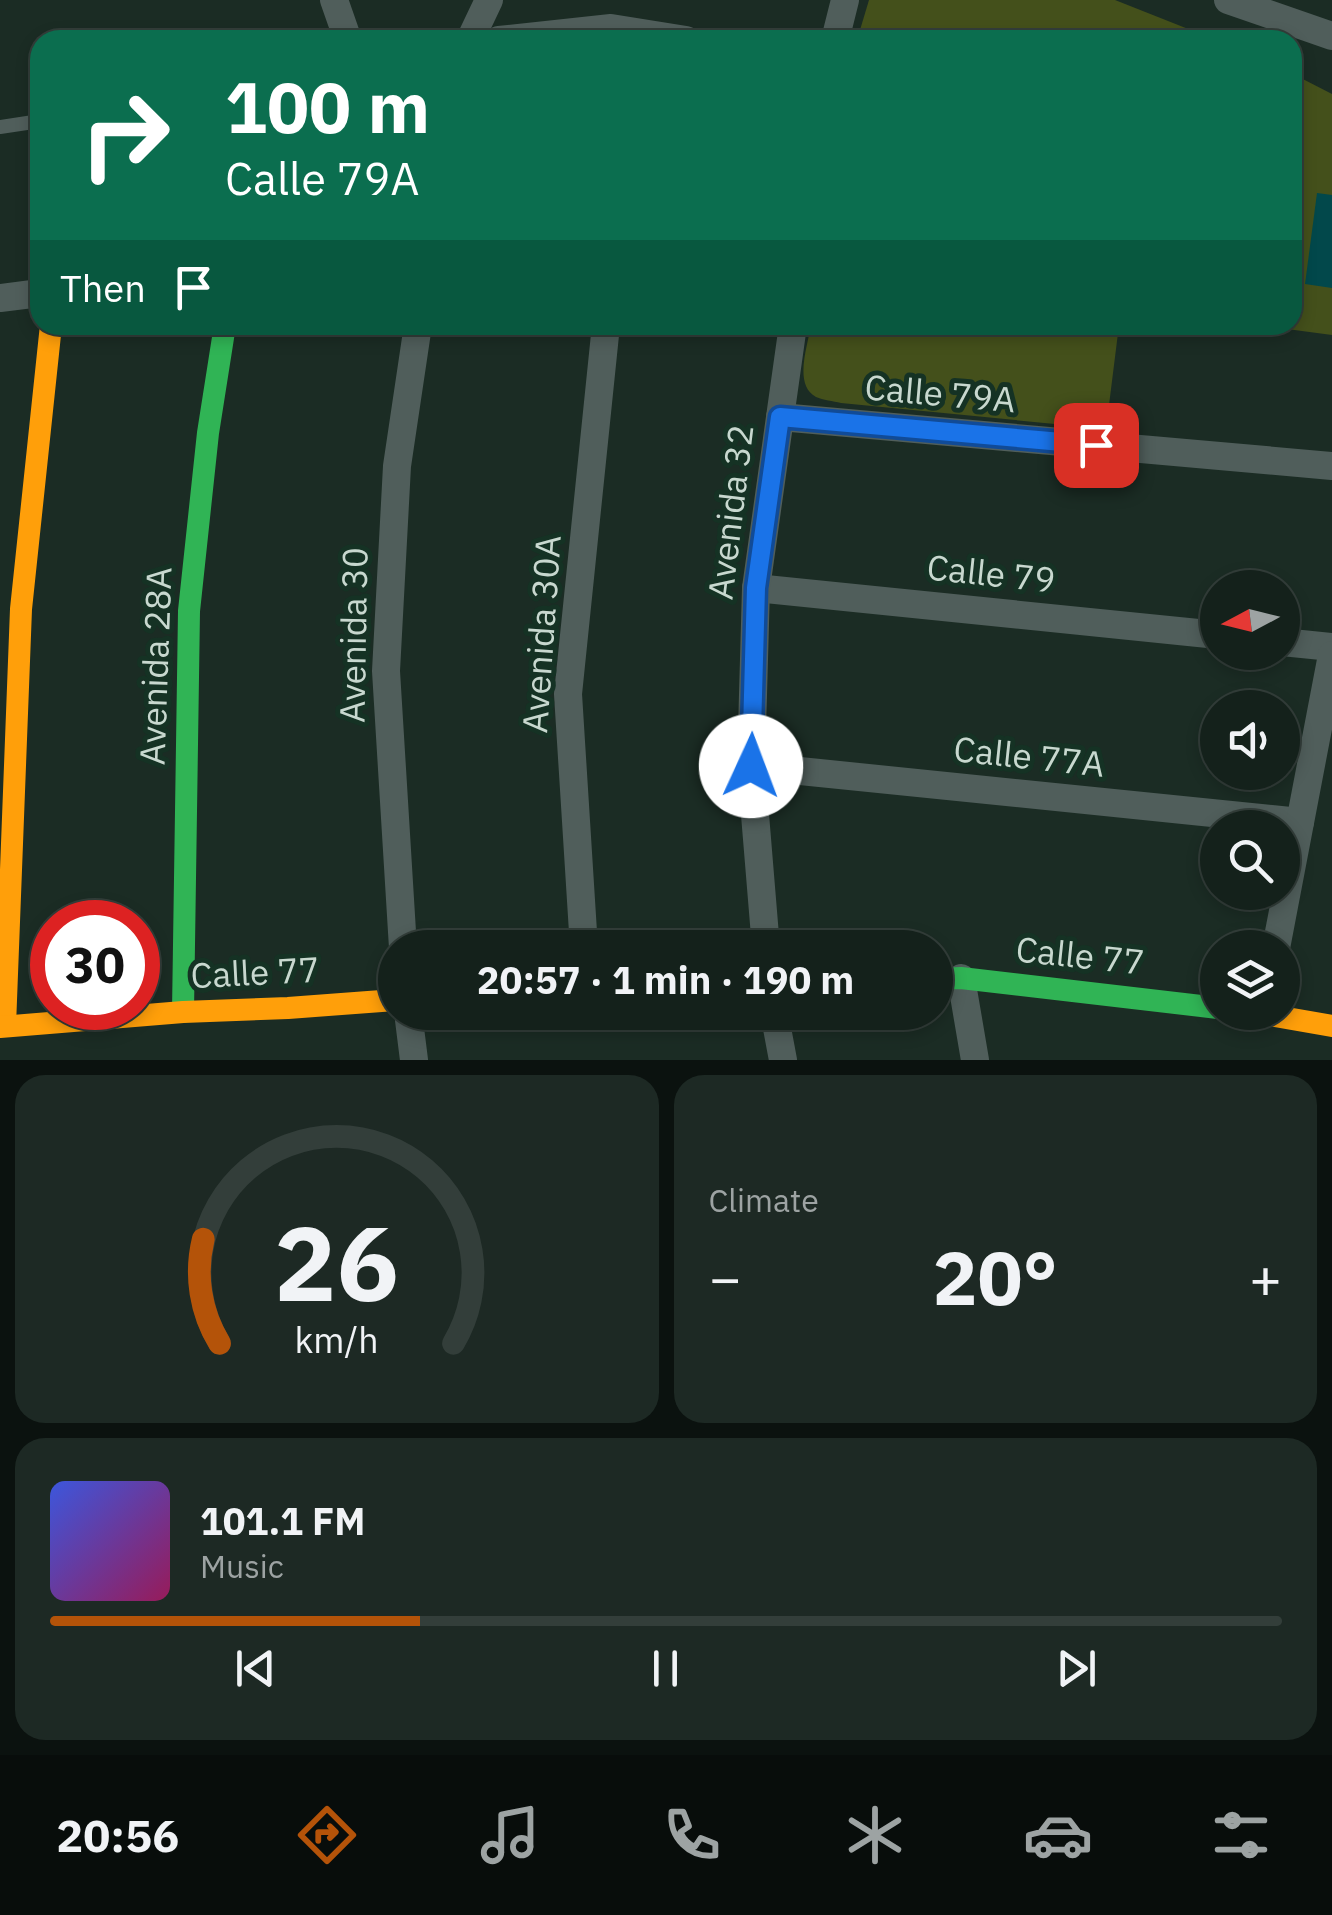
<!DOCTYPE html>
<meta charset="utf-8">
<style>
body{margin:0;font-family:"IBM Plex Sans",sans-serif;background:#1d2924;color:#f1f3f6;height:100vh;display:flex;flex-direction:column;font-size:38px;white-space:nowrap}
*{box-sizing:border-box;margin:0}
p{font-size:32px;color:#9da3a3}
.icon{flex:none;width:55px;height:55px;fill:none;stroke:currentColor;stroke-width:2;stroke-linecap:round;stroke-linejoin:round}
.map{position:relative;height:1060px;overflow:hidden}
.panel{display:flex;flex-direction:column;gap:15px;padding:15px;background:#0b120f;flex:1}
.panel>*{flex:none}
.guide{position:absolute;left:30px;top:30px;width:1272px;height:305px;border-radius:30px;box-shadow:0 5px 15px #0003,0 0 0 2px #333e3a;background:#0b6e4f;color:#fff;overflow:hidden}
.needle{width:65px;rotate:263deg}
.buttons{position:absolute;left:1200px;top:570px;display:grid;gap:20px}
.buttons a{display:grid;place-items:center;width:100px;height:100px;border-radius:50%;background:#14211b;box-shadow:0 5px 15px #0003,0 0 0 2px #333e3a;font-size:50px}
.speed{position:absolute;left:30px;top:900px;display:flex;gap:20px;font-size:50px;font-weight:700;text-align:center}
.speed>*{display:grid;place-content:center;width:130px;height:130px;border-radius:50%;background:#14211b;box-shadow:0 5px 15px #0003,0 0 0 2px #333e3a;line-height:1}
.speed .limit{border:15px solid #d22;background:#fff;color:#111}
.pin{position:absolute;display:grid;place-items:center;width:85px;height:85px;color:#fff;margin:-42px;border-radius:20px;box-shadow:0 5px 15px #0006}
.me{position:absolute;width:110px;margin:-55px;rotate:2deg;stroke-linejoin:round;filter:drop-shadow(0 0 8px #0008)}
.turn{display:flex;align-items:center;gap:35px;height:210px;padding:0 30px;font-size:45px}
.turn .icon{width:130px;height:130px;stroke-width:2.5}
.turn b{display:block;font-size:70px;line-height:85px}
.then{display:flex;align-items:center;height:95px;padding:0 30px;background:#0003;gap:20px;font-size:38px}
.big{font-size:75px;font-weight:700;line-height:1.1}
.panel .tile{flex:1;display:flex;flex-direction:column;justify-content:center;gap:15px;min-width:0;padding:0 35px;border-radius:30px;background:#1d2924}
.panel .dial{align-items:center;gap:0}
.dial svg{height:260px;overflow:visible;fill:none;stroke:#333e3a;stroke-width:7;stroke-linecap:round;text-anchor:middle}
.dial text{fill:#f1f3f6;stroke:none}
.song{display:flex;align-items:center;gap:30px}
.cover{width:120px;height:120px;border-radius:15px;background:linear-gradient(135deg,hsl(230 70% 55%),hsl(330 70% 35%))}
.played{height:10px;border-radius:5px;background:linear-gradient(90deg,#b45309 30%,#333e3a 30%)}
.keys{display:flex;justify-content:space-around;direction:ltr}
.heat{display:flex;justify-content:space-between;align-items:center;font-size:55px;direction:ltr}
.panel .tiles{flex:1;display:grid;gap:15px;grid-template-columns:1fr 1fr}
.tile:last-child{grid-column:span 2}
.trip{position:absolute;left:378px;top:930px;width:575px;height:100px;border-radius:50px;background:#14211b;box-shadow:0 5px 15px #0003,0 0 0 2px #333e3a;font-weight:700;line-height:100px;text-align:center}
.menu{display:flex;height:160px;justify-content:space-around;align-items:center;background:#080d0b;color:#9da3a3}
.menu .icon{width:70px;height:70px}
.menu .selected{color:#b45309}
.menu b{font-size:45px;color:#f1f3f6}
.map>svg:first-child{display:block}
.green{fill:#44501b}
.water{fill:#02484b}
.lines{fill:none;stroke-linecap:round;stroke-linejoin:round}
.lane{stroke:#505e5b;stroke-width:14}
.street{stroke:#505e5b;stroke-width:28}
.fast{stroke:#30b455;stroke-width:22}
.slow{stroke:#ff9f0a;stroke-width:22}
.route-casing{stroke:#114b97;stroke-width:25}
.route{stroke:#1a73e8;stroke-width:18}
.labels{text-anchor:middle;stroke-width:10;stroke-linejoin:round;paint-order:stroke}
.street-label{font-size:35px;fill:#c8d8cf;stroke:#153224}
</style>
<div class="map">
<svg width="1332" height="1060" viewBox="0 0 1332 1060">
<rect width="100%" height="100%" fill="#1b2c24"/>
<g class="green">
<polygon points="869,0 1115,0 1216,40 857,40"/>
<polygon points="1293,74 1332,94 1332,335 1256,325 1292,325"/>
<path d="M 811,325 L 1119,325 L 1106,429 L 841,403 C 833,401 823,400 816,397 C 793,385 808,345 811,325 Z"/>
</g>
<polygon class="water" points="1317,193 1332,195 1332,288 1305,284"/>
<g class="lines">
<polyline class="lane" points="0,127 40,121"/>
<g class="street">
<polyline points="334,0 348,40"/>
<polyline points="1228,0 1332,36"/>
<polyline points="470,40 489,0"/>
<polyline points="499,40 611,28 686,40"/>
<polyline points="835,40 845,0"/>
<polyline points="0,298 40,293"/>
<polyline points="780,417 1332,466"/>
<polyline points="756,588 1218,635"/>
<polyline points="1282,642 1332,647"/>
<polyline points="751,766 1300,822"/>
<polyline points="403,948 386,671 397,466 418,325"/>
<polyline points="584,948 568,694 606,325"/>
<polyline points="766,948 751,766 756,588 793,325"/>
<polyline points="1276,948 1332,655"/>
<polyline points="961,978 975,1060"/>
<polyline points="408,1012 414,1060"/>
<polyline points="774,1012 783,1060"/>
</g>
<g class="fast">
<polyline points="935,979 961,978 1218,1008"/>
<polyline points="183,1012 189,611 208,433 225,325"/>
</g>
<g class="slow">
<polyline points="1252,1012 1332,1026"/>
<polyline points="5,1026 21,609 51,325"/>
<polyline points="0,1027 183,1012 288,1008 395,1000"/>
</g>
</g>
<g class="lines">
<g class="route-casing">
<polyline id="route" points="751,766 756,588 780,417 1096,445"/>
</g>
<use href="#route" class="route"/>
</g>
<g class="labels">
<g class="street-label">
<text transform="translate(940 394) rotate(5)" y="12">Calle 79A</text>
<text transform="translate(731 512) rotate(-83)" y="12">Avenida 32</text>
<text transform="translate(991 574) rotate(6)" y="12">Calle 79</text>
<text transform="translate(542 634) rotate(-86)" y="12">Avenida 30A</text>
<text transform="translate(354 635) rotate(-89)" y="12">Avenida 30</text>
<text transform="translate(156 666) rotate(-88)" y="12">Avenida 28A</text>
<text transform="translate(1029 757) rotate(6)" y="12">Calle 77A</text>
<text transform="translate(1080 956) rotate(6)" y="12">Calle 77</text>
<text transform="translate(255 973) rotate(-3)" y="12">Calle 77</text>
</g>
</g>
</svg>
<div class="buttons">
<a><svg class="needle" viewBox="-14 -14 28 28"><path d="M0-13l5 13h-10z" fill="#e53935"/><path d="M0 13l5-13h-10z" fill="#9da3a3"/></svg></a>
<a><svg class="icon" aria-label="sound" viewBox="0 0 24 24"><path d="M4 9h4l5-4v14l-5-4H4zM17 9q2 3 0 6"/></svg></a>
<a><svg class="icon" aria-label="search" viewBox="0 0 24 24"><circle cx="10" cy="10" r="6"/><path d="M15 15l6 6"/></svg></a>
<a><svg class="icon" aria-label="layers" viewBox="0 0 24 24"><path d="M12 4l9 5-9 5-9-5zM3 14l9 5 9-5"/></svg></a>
</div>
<div class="speed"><div class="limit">30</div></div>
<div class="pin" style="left:1096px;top:445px;background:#d93025"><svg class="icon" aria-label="arrive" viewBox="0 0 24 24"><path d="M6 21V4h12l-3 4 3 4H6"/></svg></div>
<svg class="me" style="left:751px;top:766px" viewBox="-20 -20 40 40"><circle r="19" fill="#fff"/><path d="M0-13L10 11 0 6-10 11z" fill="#1a73e8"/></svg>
<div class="trip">20:57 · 1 min · 190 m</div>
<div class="guide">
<div class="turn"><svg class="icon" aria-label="right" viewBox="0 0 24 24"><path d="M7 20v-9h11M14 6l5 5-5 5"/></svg><div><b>100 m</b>Calle 79A</div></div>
<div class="then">Then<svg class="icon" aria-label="arrive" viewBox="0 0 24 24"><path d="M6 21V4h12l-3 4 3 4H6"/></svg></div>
</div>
</div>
<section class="panel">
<div class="tiles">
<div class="tile dial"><svg viewBox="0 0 100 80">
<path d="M14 69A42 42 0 1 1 86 69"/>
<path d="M14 69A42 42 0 0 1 9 37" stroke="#b45309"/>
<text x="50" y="56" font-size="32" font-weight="700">26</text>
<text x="50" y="72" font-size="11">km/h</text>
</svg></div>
<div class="tile"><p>Climate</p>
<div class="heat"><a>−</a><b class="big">20°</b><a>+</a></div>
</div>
<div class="tile">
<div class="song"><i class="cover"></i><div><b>101.1 FM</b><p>Music</p></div></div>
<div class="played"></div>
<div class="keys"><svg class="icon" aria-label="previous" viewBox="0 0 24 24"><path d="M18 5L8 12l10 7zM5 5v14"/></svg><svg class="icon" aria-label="pause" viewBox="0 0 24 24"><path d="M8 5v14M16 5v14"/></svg><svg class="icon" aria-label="next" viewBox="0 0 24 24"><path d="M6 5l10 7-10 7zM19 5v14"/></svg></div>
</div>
</div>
</section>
<nav class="menu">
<b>20:56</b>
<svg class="icon selected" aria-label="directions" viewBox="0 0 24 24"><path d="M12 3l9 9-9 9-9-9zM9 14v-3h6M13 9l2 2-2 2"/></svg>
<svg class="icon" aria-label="music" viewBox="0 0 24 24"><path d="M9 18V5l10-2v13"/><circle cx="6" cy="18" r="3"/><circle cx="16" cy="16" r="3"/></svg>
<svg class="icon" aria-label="phone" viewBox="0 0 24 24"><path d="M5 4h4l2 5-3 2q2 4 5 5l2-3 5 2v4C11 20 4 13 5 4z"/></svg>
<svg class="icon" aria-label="climate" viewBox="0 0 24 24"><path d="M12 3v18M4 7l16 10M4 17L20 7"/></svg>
<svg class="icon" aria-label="car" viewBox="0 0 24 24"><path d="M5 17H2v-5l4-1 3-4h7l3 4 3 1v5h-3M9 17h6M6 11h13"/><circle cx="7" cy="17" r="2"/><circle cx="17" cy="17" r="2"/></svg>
<svg class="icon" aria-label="filters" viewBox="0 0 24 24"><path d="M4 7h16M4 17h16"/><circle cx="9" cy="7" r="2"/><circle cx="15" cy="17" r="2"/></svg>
</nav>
